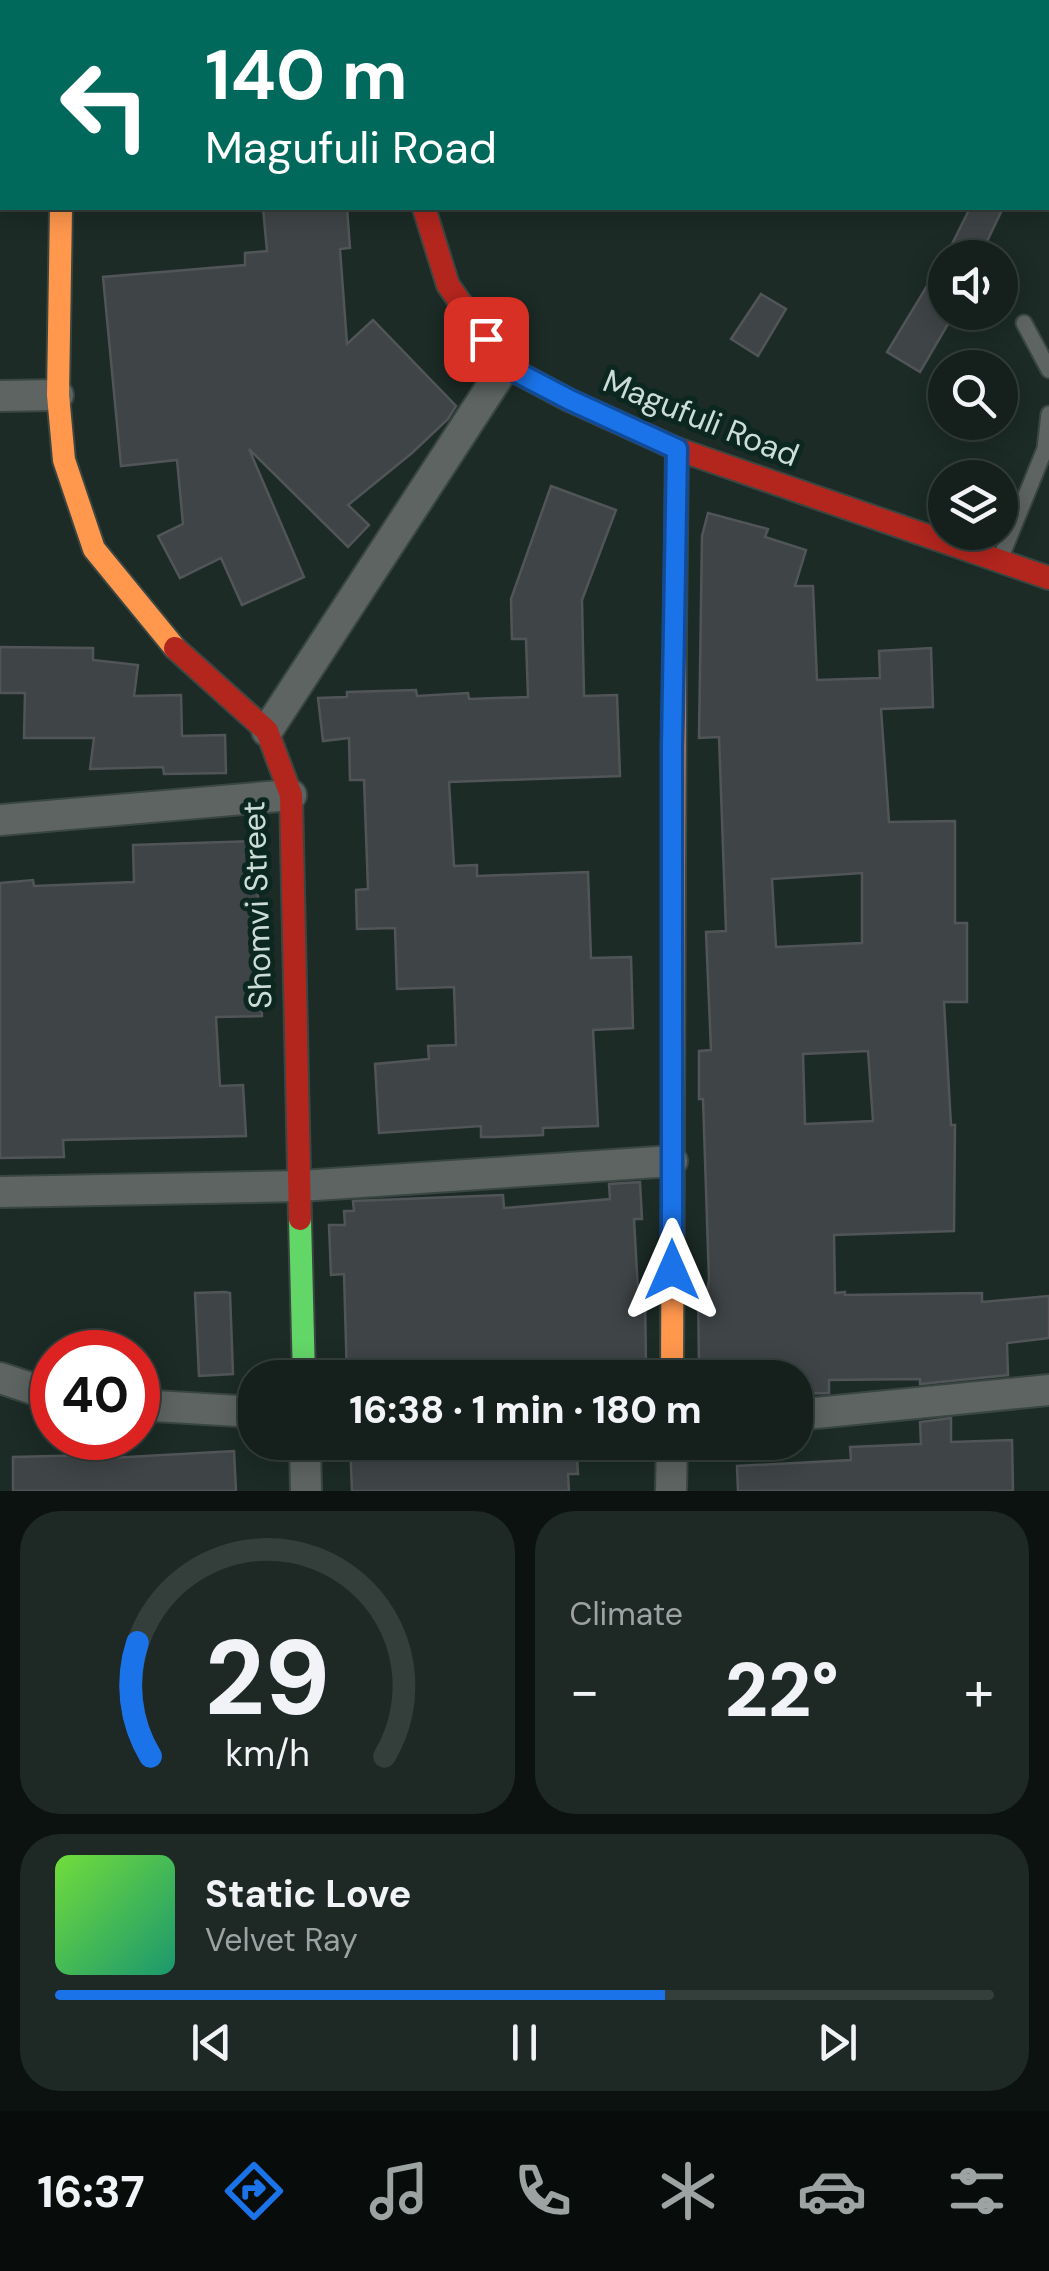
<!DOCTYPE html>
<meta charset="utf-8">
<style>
body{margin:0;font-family:"DM Sans",sans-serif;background:#1e2825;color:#f1f3f6;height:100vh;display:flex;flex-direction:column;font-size:38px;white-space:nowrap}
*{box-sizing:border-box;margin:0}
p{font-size:32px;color:#9da3a3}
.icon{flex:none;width:55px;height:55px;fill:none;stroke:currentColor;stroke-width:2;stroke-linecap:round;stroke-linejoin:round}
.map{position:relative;height:1491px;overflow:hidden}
.sheet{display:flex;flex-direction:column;gap:20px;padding:20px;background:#0c120f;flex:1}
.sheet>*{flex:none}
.guide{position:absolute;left:0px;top:0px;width:1050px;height:210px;box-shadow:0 5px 25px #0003,0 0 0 2px #343e3b;background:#00695c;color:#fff;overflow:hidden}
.tools{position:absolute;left:928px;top:240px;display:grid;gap:20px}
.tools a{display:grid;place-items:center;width:90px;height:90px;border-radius:50%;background:#15201c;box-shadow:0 5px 25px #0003,0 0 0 2px #343e3b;font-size:50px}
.speed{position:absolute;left:30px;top:1330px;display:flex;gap:20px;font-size:50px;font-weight:700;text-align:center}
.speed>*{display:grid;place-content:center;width:130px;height:130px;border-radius:50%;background:#15201c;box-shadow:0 5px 25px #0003,0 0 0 2px #343e3b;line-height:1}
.speed .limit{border:15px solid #d22;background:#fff;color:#111}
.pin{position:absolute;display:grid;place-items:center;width:85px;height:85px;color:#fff;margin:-42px;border-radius:20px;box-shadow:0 5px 15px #0006}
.me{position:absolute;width:110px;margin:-55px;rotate:0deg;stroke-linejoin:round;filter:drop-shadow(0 0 8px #0008)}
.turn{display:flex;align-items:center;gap:35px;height:210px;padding:0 40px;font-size:45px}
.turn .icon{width:130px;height:130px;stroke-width:2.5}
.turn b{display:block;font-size:70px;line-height:85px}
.big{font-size:75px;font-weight:800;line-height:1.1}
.sheet .card{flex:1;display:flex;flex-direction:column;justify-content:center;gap:15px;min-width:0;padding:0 35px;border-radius:40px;background:#1e2825}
.sheet .dial{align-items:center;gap:0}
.dial svg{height:260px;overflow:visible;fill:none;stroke:#343e3b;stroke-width:7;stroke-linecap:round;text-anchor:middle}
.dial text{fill:#f1f3f6;stroke:none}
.song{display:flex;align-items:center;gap:30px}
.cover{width:120px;height:120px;border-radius:15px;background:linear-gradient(135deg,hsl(100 70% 55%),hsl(160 70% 35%))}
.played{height:10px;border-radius:5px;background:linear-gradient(90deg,#1a73e8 65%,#343e3b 65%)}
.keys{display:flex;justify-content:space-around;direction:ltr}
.heat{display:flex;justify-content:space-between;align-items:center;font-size:55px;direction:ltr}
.sheet .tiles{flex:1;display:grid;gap:20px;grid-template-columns:1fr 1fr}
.card:last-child{grid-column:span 2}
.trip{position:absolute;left:238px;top:1360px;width:575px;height:100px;border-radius:40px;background:#15201c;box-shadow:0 5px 25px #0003,0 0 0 2px #343e3b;font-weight:800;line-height:100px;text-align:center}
.tab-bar{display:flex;height:160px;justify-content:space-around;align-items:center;background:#080d0b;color:#9da3a3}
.tab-bar .icon{width:70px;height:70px}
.tab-bar .active{color:#1a73e8}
.tab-bar b{font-size:45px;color:#f1f3f6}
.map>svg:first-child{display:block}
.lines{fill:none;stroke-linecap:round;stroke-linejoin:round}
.river{stroke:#31816c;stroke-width:70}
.building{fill:#3f4446;stroke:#515557;stroke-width:2.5;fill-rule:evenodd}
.lane-casing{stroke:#3a4641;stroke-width:19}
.street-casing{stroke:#3a4641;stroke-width:34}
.fast-casing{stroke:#3a4641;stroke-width:26}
.slow-casing{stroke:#3a4641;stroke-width:26}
.jam-casing{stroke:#3a4641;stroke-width:26}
.lane{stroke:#5d6462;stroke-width:15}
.street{stroke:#5d6462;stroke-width:30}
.fast{stroke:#63d668;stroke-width:22}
.slow{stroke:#ff974d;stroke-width:22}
.jam{stroke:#b3261e;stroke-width:22}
.route-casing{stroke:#114b97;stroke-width:25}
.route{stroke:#1a73e8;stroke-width:18}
.labels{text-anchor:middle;stroke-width:10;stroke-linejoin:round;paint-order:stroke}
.street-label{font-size:32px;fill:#ccdcd6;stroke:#0b2720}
</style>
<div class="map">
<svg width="1049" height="1491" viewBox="0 0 1049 1491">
<rect width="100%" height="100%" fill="#1c2b26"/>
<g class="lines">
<g class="river">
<polyline points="740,0 748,2"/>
<polyline points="1048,69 1049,68"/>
</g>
</g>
<g class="building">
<polygon points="263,208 347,208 350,248 340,249 347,344 373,320 456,406 448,419 412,453 348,505 369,525 348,547 249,449 304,577 242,605 221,558 180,578 158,536 183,524 177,460 121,466 103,277 245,265 245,253 267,251"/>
<polygon points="970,208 1003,208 979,258 945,258 945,312 955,312 920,372 887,352 950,248"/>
<polygon points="761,294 786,309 758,356 731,339"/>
<polygon points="551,486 616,510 582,600 584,696 617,695 620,776 449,782 454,866 477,865 477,876 588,872 591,958 631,957 633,1028 593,1030 598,1126 543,1128 543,1135 494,1137 481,1137 481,1126 379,1133 375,1064 429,1059 428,1046 456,1045 454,987 397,989 395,928 357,929 356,890 368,889 364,780 350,780 349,738 323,741 318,698 347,697 347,692 416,690 417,696 468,693 469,699 528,697 526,639 512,639 511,599"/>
<path d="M 708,513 L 768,529 L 765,537 L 806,550 L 795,586 L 813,586 L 817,680 L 880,678 L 879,651 L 931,648 L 933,707 L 881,709 L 889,822 L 955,821 L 955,923 L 967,923 L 967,1002 L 944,1002 L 951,1125 L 955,1125 L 954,1231 L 834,1235 L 835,1293 L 845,1292 L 845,1295 L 982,1293 L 982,1302 L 1049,1296 L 1049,1338 L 1007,1343 L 1008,1375 L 920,1384 L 920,1379 L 829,1380 L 829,1393 L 795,1394 L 795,1378 L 708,1378 L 708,1367 L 699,1367 L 698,1290 L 707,1291 L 709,1280 L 703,1099 L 699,1099 L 699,1051 L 711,1050 L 706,932 L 726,931 L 719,737 L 699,738 L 702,536 ZM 862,873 L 862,943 L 776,947 L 772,879 ZM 868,1051 L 873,1121 L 805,1124 L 803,1054 Z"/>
<polygon points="0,647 93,648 93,660 138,665 134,696 181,695 182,736 225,735 226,773 164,774 163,767 90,769 94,738 24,738 25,693 0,693"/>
<polygon points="256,841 262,1016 216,1017 220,1086 243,1085 246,1136 63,1140 64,1157 0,1158 0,883 33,880 34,886 134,882 133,845"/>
<polygon points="640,1182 642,1219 634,1219 638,1290 645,1290 646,1367 637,1366 638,1378 347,1378 344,1274 331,1275 329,1225 345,1225 344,1211 354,1211 353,1201 503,1195 504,1208 610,1199 609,1184"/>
<polygon points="225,1292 230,1293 233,1374 199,1376 195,1293"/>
<polygon points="951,1418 951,1442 1012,1440 1013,1491 738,1491 737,1466 851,1460 850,1447 921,1444 920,1422"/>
<polygon points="350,1442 576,1442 578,1474 568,1474 569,1491 352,1491"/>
<polygon points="234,1451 236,1491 13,1491 13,1457 92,1455 92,1459"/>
</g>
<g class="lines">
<g class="lane-casing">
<g id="lane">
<polyline points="1024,323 1049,370"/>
<polyline points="1001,557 1045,449 1049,414"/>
</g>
</g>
<g class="street-casing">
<g id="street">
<polyline points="1048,156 1049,156"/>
<polyline points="0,396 58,395"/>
<polyline points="267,731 505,366"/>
<polyline points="0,820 291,795"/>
<polyline points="0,1192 301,1186 672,1161"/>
<polyline points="0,1378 52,1395"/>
<polyline points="138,1405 255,1412"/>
<polyline points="795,1415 1049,1390"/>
<polyline points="305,1442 306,1491"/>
<polyline points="671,1491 672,1442"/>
</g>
</g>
<g class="fast-casing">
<g id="fast">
<polyline points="675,628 677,449"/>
<polyline points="300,1219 304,1378"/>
</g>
</g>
<g class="slow-casing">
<g id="slow">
<polyline points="0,44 2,44"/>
<polyline points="61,208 58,395 64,460 94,549 175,648"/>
<polyline points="672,1378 675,628"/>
</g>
</g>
<g class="jam-casing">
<g id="jam">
<polyline points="370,0 370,2"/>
<polyline points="424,208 448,285 505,366 569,400 677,449 1049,578"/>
<polyline points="175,648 267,731 291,795 300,1219"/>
</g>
</g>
<use href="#lane" class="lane"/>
<use href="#street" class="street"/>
<use href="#fast" class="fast"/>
<use href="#slow" class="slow"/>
<use href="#jam" class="jam"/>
</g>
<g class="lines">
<g class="route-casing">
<polyline id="route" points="486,339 505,366 570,400 677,449 672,746 672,1270"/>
</g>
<use href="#route" class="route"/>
</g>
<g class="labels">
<g class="street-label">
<text transform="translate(701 418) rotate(22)" y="11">Magufuli Road</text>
<text transform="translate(257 905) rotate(-92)" y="11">Shomvi Street</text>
</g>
</g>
</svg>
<div class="tools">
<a><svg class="icon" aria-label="sound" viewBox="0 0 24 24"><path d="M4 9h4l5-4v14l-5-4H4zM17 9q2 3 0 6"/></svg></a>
<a><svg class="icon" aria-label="search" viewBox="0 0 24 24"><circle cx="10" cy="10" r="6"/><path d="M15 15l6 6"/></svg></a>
<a><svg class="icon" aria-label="layers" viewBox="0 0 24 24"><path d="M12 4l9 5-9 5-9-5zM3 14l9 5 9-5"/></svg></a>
</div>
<div class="speed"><div class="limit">40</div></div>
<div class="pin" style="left:486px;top:339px;background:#d93025"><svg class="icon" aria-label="arrive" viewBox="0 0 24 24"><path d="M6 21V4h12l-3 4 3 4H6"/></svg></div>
<svg class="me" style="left:672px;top:1270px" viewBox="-20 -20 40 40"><path d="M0-17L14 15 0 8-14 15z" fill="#1a73e8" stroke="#fff" stroke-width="4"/></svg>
<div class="trip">16:38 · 1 min · 180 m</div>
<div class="guide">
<div class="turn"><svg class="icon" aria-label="left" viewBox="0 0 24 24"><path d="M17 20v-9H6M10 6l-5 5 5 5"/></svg><div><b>140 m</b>Magufuli Road</div></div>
</div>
</div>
<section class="sheet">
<div class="tiles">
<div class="card dial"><svg viewBox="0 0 100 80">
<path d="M14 69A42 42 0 1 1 86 69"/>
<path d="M14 69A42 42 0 0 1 10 34" stroke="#1a73e8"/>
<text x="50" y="56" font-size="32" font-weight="700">29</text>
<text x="50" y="72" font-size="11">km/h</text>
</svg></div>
<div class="card"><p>Climate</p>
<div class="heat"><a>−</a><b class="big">22°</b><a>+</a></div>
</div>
<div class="card">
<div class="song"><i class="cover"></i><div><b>Static Love</b><p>Velvet Ray</p></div></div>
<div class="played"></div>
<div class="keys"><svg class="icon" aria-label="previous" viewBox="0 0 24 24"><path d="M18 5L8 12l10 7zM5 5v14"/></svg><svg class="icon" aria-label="pause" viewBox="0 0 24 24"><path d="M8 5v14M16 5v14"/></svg><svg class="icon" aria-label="next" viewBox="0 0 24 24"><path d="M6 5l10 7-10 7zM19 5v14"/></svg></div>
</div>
</div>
</section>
<nav class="tab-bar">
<b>16:37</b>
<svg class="icon active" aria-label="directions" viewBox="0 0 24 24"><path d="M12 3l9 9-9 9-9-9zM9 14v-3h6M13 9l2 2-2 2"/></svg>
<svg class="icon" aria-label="music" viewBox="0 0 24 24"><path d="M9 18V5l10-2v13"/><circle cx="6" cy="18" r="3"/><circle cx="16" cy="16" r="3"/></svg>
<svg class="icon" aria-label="phone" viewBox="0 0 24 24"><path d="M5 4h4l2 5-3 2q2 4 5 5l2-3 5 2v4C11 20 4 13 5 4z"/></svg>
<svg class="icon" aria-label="climate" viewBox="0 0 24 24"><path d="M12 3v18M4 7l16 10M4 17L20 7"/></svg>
<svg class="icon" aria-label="car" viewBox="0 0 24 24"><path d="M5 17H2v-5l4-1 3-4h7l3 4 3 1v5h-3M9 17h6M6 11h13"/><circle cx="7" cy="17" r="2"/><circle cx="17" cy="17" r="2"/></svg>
<svg class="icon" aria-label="filters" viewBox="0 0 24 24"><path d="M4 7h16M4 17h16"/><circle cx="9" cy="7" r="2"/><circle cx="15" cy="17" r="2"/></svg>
</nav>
